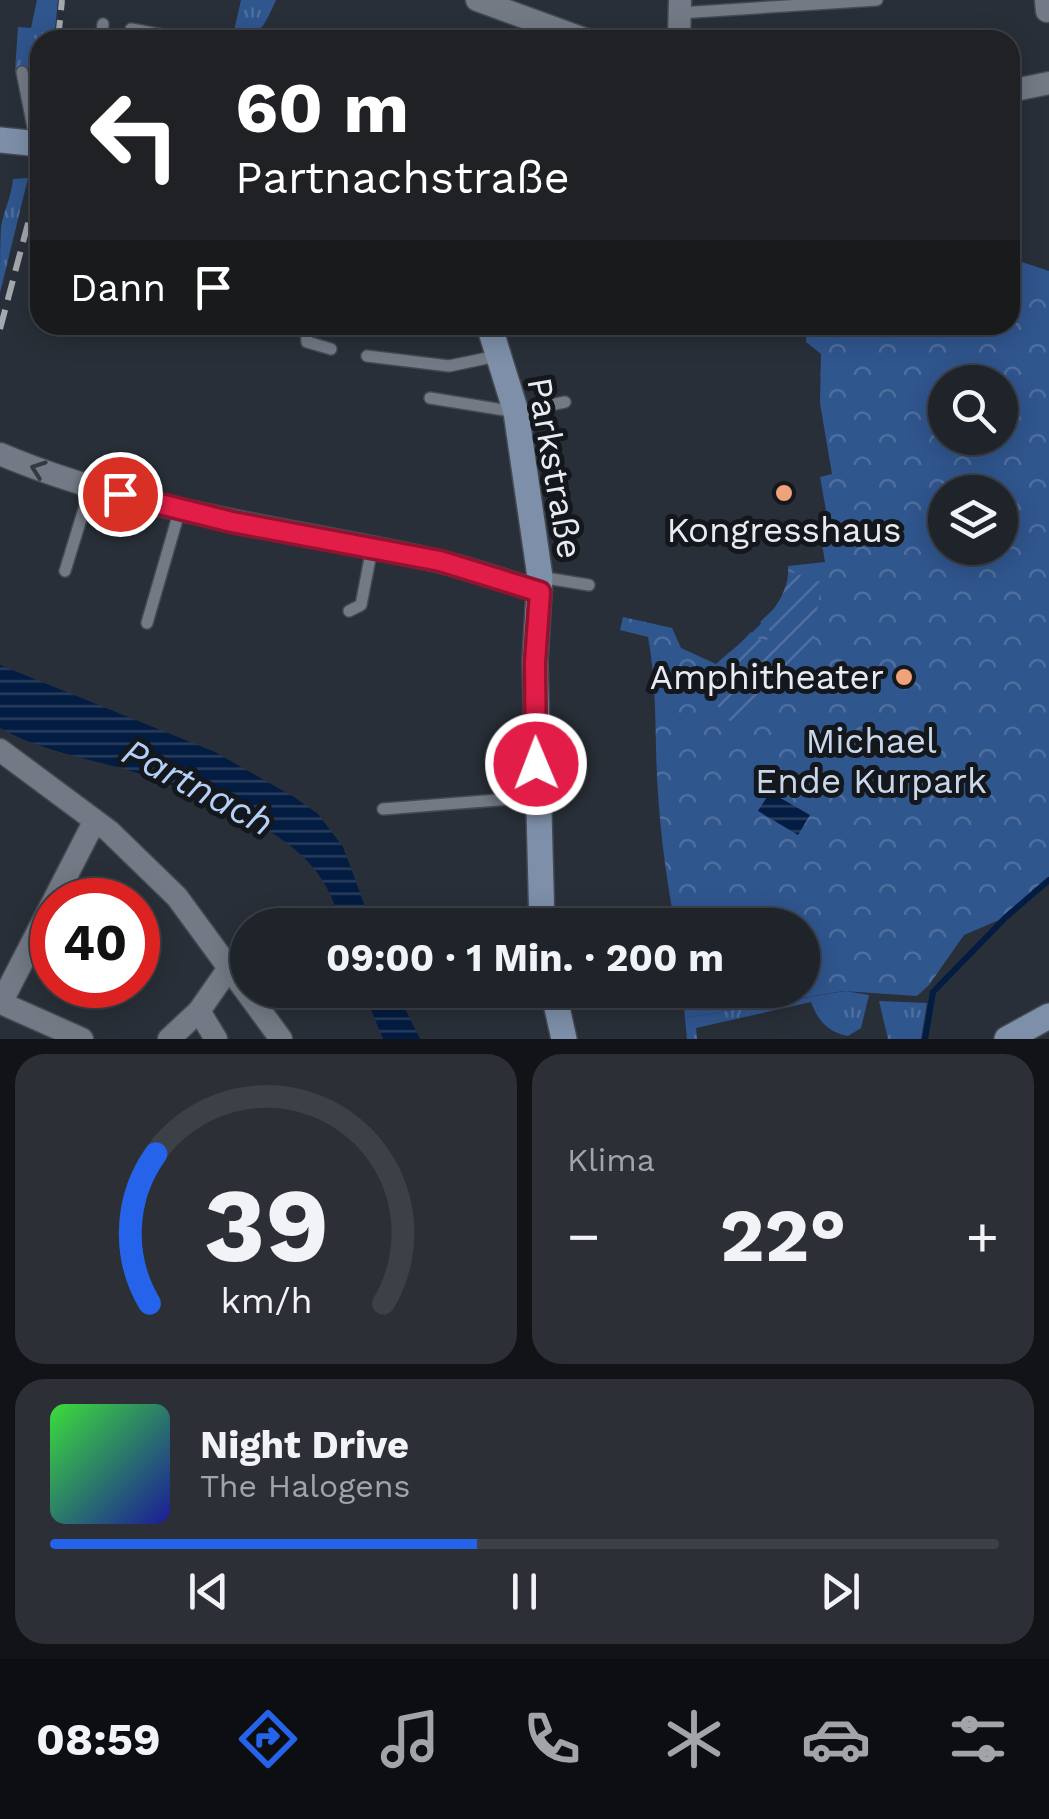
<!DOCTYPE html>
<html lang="de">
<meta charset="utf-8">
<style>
body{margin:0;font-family:"Work Sans",sans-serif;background:#2c2f36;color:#f1f3f6;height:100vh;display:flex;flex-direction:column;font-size:38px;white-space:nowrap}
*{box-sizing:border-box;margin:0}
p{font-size:32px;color:#a1a4a8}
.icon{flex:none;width:55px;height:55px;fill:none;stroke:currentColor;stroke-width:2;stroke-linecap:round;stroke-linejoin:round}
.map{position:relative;height:1039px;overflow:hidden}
.drawer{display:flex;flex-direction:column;gap:15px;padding:15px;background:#111317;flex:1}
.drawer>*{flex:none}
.banner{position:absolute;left:30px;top:30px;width:990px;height:305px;border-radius:30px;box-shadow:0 5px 25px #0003,0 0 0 2px #3c4047;background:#202124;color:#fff;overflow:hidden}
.controls{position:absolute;left:928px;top:365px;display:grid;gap:20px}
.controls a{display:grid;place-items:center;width:90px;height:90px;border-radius:50%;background:#1f232a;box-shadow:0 5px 25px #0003,0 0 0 2px #3c4047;font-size:50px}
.speed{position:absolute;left:30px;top:878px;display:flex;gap:20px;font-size:50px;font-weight:700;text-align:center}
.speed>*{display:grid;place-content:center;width:130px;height:130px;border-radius:50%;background:#1f232a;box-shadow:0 5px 25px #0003,0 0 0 2px #3c4047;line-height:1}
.speed .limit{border:15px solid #d22;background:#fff;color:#111}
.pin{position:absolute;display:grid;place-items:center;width:85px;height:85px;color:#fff;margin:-42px;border:5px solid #fff;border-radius:50%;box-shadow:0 2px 10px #0007}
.me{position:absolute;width:110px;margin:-55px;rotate:359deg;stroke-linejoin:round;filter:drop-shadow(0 0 8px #0008)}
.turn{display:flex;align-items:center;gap:35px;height:210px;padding:0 40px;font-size:45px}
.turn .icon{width:130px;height:130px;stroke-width:2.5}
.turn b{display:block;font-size:70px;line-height:85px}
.then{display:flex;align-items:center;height:95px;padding:0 40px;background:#0003;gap:20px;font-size:38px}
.big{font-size:75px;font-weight:700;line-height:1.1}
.drawer .tile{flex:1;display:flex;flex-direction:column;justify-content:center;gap:15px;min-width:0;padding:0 35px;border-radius:30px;background:#2c2f36}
.drawer .dial{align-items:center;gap:0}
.dial svg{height:260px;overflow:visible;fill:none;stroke:#3c4047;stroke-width:7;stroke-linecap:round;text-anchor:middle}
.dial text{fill:#f1f3f6;stroke:none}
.song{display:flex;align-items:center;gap:30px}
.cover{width:120px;height:120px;border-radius:15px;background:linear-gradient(135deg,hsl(120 70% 55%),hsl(240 70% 35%))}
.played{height:10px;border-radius:5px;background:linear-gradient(90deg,#2563eb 45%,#3c4047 45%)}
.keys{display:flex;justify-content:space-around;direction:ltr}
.heat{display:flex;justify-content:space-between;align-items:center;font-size:55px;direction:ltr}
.drawer .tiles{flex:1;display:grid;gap:15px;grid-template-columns:1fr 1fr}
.tile:last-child{grid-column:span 2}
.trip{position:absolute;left:230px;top:908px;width:590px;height:100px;border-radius:50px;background:#1f232a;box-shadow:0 5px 25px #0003,0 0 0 2px #3c4047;font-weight:700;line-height:100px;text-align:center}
.menu{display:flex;height:160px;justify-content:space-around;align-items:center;background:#0c0e11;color:#a1a4a8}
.menu .icon{width:70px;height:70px}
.menu .selected{color:#2563eb}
.menu b{font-size:45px;color:#f1f3f6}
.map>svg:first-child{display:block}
.grass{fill:url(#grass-tufts)}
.park{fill:url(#park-crowns);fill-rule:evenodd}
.garden{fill:url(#garden-furrows)}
.water{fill:url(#water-rules)}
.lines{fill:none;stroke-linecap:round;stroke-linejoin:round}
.stream{stroke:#031c41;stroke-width:6}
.lane-casing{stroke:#454a52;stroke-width:14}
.street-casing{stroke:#454a52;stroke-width:25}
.secondary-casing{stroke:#454a52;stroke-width:28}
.lane{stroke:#737a85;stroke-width:11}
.street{stroke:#737a85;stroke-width:22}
.secondary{stroke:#7d8fa9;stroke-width:25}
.rail{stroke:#a4a8af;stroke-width:6;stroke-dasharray:20 10;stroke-linecap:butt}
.oneway{stroke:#353a40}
.route-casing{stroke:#92132f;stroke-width:25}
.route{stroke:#e11d48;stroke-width:18}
.poi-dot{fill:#f0a27a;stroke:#14171b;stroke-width:4}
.labels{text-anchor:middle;stroke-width:10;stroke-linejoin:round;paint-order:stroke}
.street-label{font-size:35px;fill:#e8ecf2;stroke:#14171b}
.poi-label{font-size:35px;fill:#e8ecf2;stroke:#14171b}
.park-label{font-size:35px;fill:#cad8ec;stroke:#14171b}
.water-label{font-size:38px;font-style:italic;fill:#b5d0f8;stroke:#14171b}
</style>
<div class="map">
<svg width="1049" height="1039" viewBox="0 0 1049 1039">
<defs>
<pattern id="grass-tufts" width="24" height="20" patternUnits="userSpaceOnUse" patternTransform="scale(2.5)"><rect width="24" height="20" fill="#30568e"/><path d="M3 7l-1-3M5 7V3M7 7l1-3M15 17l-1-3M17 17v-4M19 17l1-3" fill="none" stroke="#4e6e9e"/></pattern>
<pattern id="park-crowns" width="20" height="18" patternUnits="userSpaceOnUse" patternTransform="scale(2.5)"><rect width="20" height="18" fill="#30568e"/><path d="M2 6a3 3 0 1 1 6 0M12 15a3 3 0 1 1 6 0" fill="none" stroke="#4e6e9e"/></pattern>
<pattern id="garden-furrows" width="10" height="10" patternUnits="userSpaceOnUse" patternTransform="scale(2.5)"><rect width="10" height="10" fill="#30568e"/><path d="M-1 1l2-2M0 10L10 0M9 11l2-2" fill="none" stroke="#4e6e9e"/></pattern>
<pattern id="water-rules" width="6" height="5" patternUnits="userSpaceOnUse" patternTransform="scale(2.5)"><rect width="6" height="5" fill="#031c41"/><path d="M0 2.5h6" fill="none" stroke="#283d5d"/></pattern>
</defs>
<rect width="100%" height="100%" fill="#292f38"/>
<g class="grass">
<polygon points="37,0 58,0 54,40 40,40 40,107 32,106 27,73 15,72 18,27 31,28"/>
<path d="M 241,0 L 276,0 C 265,24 260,40 232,40 Z"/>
<path d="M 28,178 L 0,293 C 0,272 0,248 1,227 C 4,210 12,195 13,179 Z"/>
<path d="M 845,991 L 869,995 L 861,1028 L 848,1036 C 828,1032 818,1021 811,1002 L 696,1028 L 697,1039 L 687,1039 L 685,1018 Z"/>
<polygon points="879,1001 927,1003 921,1039 888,1039"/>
</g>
<path class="park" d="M 1010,258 L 1049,271 L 1049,880 L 1006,917 L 964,935 L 929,985 L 917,996 L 843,991 L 685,1018 L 683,990 L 802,990 L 802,925 L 675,925 C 664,867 657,806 656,746 C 655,708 655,676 648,637 L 620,630 L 623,617 L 672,628 L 681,648 L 716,664 C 743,640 792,606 788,566 L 825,562 L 822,544 L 831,538 L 820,477 L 832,474 L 820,403 L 821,354 L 806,342 L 806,334 L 825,325 L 1010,325 ZM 945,382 L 1000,382 L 1000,438 L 945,438 ZM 945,492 L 1000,492 L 1000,548 L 945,548 Z"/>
<polygon class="garden" points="791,572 821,582 811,655 734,726 700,685 751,632 764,643 772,633 760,622 779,604"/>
<g class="water">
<path d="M 0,665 L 215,752 L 294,797 L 318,814 L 343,847 L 372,925 L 341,925 C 324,855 273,830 212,803 C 191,794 169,783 147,776 C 99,760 44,753 0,728 Z"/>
<polygon points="770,792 810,815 798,835 758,811"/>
<polygon points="363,990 396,990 420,1039 383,1039"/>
</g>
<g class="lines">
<polyline class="stream" points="925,1039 933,992 1006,917 1049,880"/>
<g class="lane-casing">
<g id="lane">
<polyline points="680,13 877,0"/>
<polyline points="131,29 189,40"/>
<polyline points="101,40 103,24"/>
<polyline points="22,72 36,143"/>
<polyline points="306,325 307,342 331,349"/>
<polyline points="367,356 449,366 497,356"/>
<polyline points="430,398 516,412 565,402"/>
<polyline points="65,571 91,486"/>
<polyline points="540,577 589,585"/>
<polyline points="349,611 361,605 372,548"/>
<polyline points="147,623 180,509"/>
<polyline points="383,809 537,797"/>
</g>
</g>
<g class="street-casing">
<g id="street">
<polyline points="477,0 587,40"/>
<polyline points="1046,0 1047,11"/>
<polyline points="679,40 680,0"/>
<polyline points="1010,91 1049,83"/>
<path d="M 0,454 C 139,513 291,528 438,561 C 472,569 506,581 540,592"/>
<polyline points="0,750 109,831 177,897 281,1039"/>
<polyline points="54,900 94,822"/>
<polyline points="52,904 1,1003 82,1039"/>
<polyline points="169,1039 199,1011"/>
<polyline points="216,1039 199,1011 229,968"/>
</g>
</g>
<g class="secondary-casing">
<g id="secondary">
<polyline points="0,140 40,144"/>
<polyline points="489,325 516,412 540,577 535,661 542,925"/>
<polyline points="553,990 564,1039"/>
<polyline points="1007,1039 1049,1016"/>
</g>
</g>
<use href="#lane" class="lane"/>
<use href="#street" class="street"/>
<use href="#secondary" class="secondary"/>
<g class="rail">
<polyline points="58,40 62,0"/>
<polyline points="0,329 40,178"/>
</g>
</g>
<defs><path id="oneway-chevron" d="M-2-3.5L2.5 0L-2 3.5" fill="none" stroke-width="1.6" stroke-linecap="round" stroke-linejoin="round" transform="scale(2.5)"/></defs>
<use class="oneway" href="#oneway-chevron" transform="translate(38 469) rotate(-160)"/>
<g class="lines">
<g class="route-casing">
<polyline id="route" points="120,494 232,522 440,561 540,592 535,662 536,764"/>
</g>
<use href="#route" class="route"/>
</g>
<g class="poi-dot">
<circle cx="784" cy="493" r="10"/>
<circle cx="904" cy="677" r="10"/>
</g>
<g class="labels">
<g class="street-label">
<text transform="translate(555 468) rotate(80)" y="12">Parkstraße</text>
</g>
<g class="poi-label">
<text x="784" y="542">Kongresshaus</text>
<text x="884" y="689" text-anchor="end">Amphitheater</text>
</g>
<g class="park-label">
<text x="871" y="753">Michael<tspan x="871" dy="40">Ende Kurpark</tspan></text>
</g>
<g class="water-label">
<text transform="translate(198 787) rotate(28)" y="13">Partnach</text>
</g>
</g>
</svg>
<div class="controls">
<a><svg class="icon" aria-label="search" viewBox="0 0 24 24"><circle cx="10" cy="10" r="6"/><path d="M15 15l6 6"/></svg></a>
<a><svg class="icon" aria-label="layers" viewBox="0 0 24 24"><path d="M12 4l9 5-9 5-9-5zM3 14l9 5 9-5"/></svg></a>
</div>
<div class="speed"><div class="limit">40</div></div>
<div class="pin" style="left:120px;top:494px;background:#d93025"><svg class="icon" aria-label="arrive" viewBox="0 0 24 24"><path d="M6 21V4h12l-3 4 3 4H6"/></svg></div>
<svg class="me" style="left:536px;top:764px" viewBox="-20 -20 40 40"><circle r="17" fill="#e11d48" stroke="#fff" stroke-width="3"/><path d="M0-11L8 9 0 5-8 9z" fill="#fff"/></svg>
<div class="trip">09:00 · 1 Min. · 200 m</div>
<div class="banner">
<div class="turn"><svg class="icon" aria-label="left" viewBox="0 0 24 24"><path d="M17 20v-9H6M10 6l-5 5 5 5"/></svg><div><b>60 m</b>Partnachstraße</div></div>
<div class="then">Dann<svg class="icon" aria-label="arrive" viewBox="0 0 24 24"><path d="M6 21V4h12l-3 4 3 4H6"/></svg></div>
</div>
</div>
<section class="drawer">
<div class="tiles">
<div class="tile dial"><svg viewBox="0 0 100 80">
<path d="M14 69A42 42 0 1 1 86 69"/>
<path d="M14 69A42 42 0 0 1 16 23" stroke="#2563eb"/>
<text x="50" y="56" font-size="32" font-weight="700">39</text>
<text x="50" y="72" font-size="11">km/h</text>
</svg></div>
<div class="tile"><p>Klima</p>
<div class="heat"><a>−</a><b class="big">22°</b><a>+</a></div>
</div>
<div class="tile">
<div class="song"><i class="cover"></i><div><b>Night Drive</b><p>The Halogens</p></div></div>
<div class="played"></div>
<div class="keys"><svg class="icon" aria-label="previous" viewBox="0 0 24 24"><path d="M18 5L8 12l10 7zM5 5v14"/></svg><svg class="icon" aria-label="pause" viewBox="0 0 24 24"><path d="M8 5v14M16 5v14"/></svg><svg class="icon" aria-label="next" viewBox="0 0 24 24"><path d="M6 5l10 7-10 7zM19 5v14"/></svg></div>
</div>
</div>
</section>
<nav class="menu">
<b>08:59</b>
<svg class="icon selected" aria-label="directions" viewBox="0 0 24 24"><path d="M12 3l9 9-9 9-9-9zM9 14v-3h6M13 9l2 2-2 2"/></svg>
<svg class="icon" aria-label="music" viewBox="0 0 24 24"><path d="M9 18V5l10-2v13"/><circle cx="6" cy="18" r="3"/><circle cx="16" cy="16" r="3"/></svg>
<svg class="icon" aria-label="phone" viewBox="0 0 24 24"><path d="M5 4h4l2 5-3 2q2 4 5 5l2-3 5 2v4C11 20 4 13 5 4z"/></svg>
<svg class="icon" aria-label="climate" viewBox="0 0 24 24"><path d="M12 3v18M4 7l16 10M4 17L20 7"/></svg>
<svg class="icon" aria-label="car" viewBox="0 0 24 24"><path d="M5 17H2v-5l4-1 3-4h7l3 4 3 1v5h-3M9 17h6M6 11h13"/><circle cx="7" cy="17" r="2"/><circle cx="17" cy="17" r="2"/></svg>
<svg class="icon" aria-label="filters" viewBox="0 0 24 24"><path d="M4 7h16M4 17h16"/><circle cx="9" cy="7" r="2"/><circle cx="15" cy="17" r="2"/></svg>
</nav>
